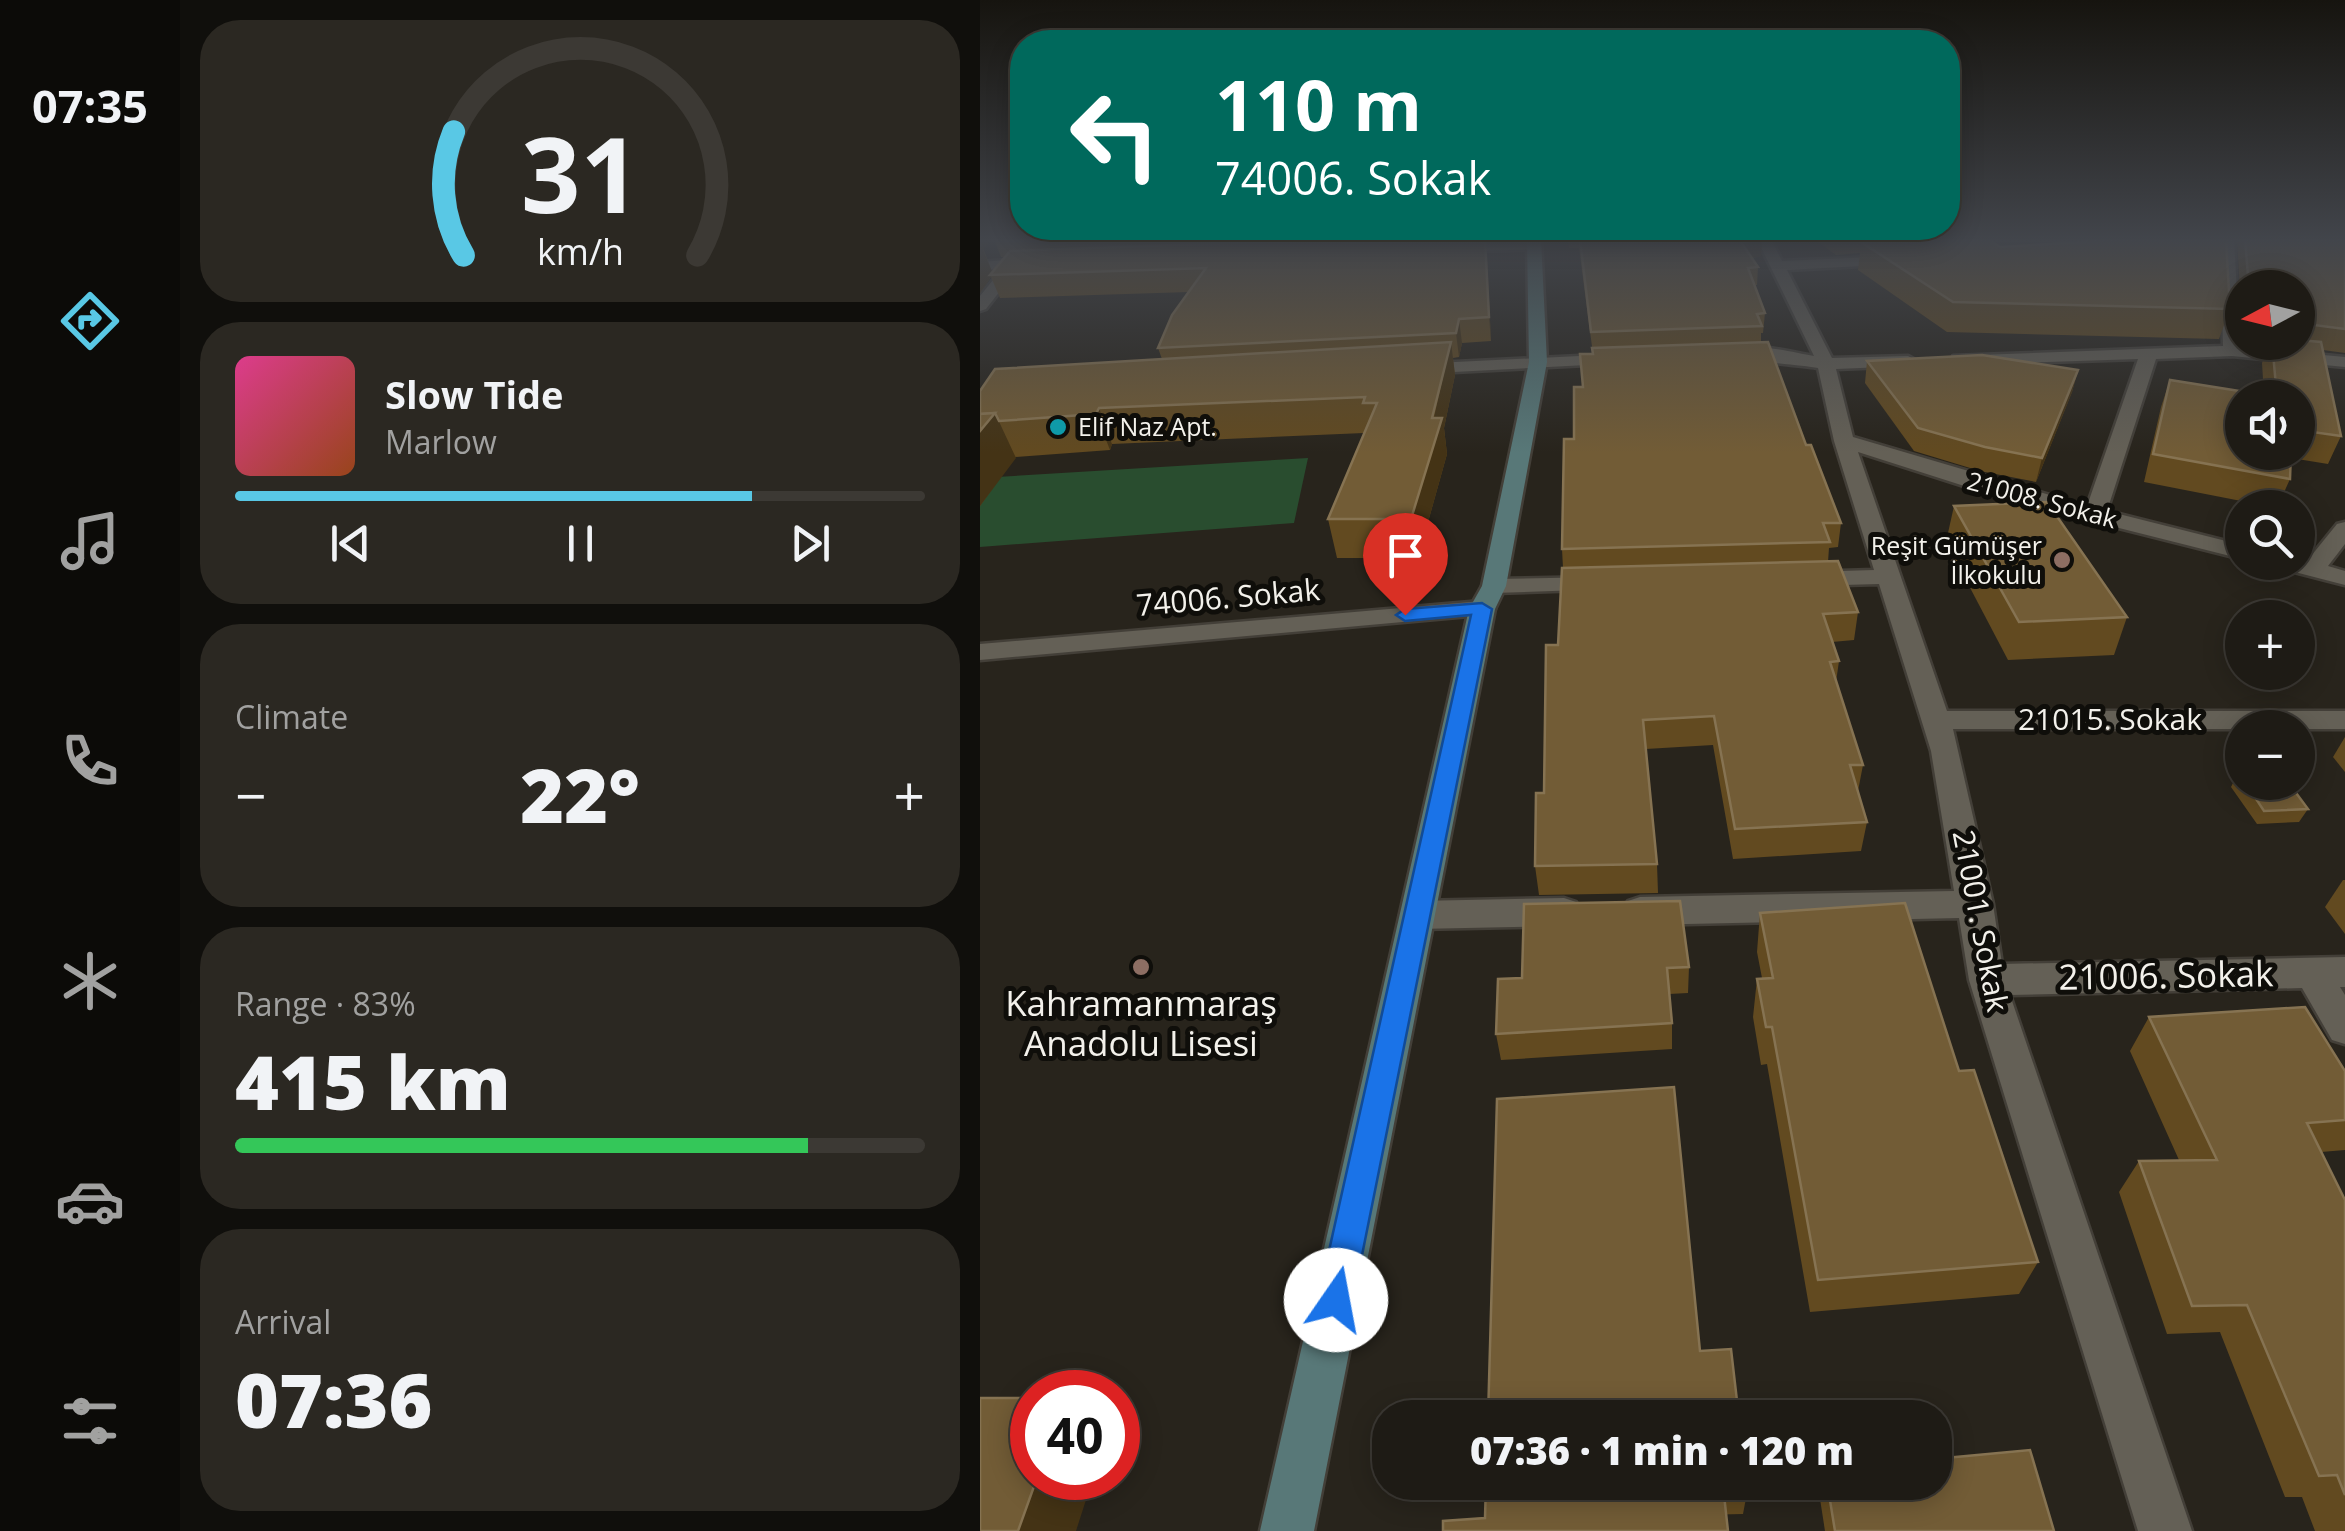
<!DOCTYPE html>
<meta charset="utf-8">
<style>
body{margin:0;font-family:"Open Sans",sans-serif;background:#2b2822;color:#f1f3f6;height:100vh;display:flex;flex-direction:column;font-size:38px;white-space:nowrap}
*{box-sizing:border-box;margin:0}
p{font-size:32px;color:#a1a1a0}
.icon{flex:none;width:55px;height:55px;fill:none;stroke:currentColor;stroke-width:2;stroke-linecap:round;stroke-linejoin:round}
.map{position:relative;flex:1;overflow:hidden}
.side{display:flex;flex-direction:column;gap:20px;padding:20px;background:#100f0c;width:800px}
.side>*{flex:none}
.hud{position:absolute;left:30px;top:30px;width:950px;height:210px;border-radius:40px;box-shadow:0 5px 25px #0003,0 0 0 2px #3c3934;background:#00695c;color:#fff;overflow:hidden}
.needle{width:65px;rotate:263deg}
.tools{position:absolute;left:1245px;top:270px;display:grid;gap:20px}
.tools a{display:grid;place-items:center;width:90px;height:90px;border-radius:50%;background:#1e1b15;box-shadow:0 5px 25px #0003,0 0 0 2px #3c3934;font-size:50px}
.speed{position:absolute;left:30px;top:1370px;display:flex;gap:20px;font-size:50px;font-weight:700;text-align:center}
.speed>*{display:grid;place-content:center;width:130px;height:130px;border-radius:50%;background:#1e1b15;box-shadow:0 5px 25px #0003,0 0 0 2px #3c3934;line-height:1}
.speed .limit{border:15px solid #d22;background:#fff;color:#111}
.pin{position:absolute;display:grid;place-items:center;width:85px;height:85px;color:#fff;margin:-102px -42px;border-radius:50% 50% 50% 0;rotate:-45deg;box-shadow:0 0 10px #0007}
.pin .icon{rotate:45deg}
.me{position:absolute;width:110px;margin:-55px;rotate:12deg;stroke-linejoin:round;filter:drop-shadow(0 0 8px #0008)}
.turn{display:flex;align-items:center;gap:35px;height:210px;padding:0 40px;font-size:45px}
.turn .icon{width:130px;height:130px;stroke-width:2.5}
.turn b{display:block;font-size:70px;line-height:85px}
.big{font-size:75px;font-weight:800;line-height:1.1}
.side .tile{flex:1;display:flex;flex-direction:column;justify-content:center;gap:15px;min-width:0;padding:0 35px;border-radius:40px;background:#2b2822}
.side .dial{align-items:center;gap:0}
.dial svg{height:260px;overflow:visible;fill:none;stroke:#3c3934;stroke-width:7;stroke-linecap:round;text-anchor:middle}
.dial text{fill:#f1f3f6;stroke:none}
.song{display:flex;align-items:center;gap:30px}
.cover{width:120px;height:120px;border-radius:15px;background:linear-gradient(135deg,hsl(330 70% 55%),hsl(20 70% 35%))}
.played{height:10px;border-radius:5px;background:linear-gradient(90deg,#59c8e5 75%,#3c3934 75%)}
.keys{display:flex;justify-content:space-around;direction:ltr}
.heat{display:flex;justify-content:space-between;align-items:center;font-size:55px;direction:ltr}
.charge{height:15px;border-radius:8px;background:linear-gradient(90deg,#34c759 83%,#3c3934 0)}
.trip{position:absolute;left:392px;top:1400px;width:580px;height:100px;border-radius:40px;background:#1e1b15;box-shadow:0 5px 25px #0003,0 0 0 2px #3c3934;font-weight:800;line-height:100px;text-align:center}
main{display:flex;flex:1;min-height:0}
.tab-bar{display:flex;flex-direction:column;width:180px;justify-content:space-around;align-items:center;background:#0c0b08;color:#a1a1a0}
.tab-bar .icon{width:70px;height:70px}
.tab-bar .selected{color:#59c8e5}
.tab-bar b{font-size:45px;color:#f1f3f6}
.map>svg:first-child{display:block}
.green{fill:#294d2f}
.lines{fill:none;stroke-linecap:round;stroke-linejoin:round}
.street-casing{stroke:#433f38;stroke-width:5}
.secondary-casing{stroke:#433f38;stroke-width:5}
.street{fill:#646056;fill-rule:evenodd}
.secondary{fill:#587878;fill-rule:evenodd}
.wall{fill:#624a20;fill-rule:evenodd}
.shaded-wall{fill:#443315}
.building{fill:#725c36;stroke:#867352;stroke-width:2.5}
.route{fill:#1a73e8;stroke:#114b97;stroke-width:2.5}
.culture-dot{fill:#0f9aa8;stroke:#0f0e0a;stroke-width:4}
.education-dot{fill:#8d6e63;stroke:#0f0e0a;stroke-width:4}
.labels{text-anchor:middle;stroke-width:10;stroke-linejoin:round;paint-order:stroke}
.far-poi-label{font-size:25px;fill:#f3f1eb;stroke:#0f0e0a;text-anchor:start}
.far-street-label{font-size:25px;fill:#f3f1eb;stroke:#0f0e0a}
.street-label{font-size:30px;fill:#f3f1eb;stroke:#0f0e0a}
.near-street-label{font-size:35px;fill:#f3f1eb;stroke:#0f0e0a}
.near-poi-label{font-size:35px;fill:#f3f1eb;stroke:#0f0e0a}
</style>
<main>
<nav class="tab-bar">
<b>07:35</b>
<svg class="icon selected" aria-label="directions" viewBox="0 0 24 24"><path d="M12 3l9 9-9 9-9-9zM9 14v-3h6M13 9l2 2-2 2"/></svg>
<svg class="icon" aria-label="music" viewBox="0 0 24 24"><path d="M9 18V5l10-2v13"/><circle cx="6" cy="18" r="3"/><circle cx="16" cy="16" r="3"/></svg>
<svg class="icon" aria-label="phone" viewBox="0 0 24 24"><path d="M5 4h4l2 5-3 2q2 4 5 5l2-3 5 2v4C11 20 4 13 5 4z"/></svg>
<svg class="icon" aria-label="climate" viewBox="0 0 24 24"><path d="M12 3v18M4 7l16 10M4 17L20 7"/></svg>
<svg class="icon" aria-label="car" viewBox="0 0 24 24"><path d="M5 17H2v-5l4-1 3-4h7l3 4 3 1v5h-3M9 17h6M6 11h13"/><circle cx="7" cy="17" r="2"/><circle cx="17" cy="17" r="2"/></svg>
<svg class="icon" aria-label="filters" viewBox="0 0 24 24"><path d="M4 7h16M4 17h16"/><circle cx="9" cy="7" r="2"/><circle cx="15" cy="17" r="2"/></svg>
</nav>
<section class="side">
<div class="tile dial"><svg viewBox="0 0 100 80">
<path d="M14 69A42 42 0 1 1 86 69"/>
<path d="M14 69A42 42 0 0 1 11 31" stroke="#59c8e5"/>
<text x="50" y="56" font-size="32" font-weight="700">31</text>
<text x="50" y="72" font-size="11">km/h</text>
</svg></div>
<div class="tile">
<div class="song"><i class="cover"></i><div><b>Slow Tide</b><p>Marlow</p></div></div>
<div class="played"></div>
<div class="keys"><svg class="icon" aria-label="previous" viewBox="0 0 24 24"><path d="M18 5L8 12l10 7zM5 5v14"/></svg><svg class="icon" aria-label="pause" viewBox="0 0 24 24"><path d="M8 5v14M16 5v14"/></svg><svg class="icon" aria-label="next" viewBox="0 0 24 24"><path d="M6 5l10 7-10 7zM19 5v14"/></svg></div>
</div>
<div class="tile"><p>Climate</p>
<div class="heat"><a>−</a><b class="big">22°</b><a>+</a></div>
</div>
<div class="tile"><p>Range · 83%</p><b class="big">415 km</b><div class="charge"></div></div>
<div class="tile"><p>Arrival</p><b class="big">07:36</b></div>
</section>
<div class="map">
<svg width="1365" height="1531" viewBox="0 0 1365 1531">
<rect width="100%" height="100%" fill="#28241c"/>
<polygon class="green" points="328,458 314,523 0,547 0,478"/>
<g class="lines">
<g class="street-casing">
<g id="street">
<path d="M 777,239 L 791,239 L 802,261 L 919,256 L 926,260 L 919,264 L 807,270 L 852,358 L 928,356 L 937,361 L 928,366 L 856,369 L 873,437 L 1107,506 L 1158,359 L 979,365 L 973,364 L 973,356 L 1243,346 L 1240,239 L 1254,239 L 1260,347 L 1365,357 L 1365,367 L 1252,356 L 1176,359 L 1127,511 L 1262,545 L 1262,559 L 1028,500 L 878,452 L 967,711 L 1365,711 L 1365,729 L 973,729 L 1013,904 L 1022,964 L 1365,957 L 1365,987 L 1360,987 L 1365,995 L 1365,1044 L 1352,1040 L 1322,988 L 1030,995 L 1212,1531 L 1158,1531 L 989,980 L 979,918 L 660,925 L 648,921 L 643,911 L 648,901 L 660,897 L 974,891 L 951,751 L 899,584 L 827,586 L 815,579 L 827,572 L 894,570 L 854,441 L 838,368 C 821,365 753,360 746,355 C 767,339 809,352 834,356 Z"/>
<polygon points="554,242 559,243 559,249 468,252 461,248 468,244"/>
<polygon points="57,258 64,262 62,265 38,268 6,309 0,311 0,296 22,269 0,270 0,262"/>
<polygon points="639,354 648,359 645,363 435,374 426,369 435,364"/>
<polygon points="1365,522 1365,544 1348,566 1365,571 1365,585 1295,567 1291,562 1327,561 1357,524"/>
<polygon points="621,577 630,579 633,584 630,589 514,593 502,586 514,579"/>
<polygon points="502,601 511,604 515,609 511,614 0,660 0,644"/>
<polygon points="584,898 596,902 601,912 596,922 584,926 437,929 425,925 420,915 425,905 437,901"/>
</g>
</g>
<g class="secondary-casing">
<polygon id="secondary" points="547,239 561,239 567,362 526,586 515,609 334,1531 280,1531 489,609 502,586 549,362"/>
</g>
<use href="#street" class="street"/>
<use href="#secondary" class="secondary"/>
</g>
<g class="wall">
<polygon points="0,239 12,272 25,257 21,257 14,239 367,239 367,243 428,241 428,239 506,239 511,341 482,343 479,357 473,358 475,375 464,428 467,454 438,558 357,558 348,519 384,433 132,444 130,450 35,457 0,506 0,391 182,359 178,348 209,292 20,298 11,277 0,293"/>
<polygon points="588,239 782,239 781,256 772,258 778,267 777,285 775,285 785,313 783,333 781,333 781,342 861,523 858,547 849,548 848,562 878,612 874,640 852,642 859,661 856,682 883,765 878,791 887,822 881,851 753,859 733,745 666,749 677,864 678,893 559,895 555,866 564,793 578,645 583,568 582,549 594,439 602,387 613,354 599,248 589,248"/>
<polygon points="834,239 1008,239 1020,247 1250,309 1239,339 967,332 878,270 880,253 856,255"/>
<path d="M 1257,239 L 1365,239 L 1365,353 L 1343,350 L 1361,436 L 1348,464 L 1311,458 L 1310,479 L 1297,508 L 1164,482 L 1181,407 L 1190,380 L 1284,395 L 1282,363 L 1289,344 L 1281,342 L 1318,342 L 1318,288 L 1262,288 L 1262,327 ZM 1318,398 L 1318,452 L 1262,452 Z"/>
<polygon points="887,361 1098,370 1092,392 1056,482 1000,471 934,451 885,383"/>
<polygon points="974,506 1147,617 1134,655 1028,660 966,542"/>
<polygon points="1365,737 1365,772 1353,757"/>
<polygon points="1258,773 1262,773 1262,782 1308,782 1328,809 1319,822 1277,824 1251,787"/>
<polygon points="1363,880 1365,880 1365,934 1345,907"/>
<polygon points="780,913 979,1071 1058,1262 1039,1294 830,1312 787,1064 781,1065 773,1017 777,979 782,978 777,952"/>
<polygon points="709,967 708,993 689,994 692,1023 692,1049 521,1060 516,1034 518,979"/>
<polygon points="1169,1017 1365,1071 1365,1150 1341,1152 1365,1200 1365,1531 1335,1531 1322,1497 1305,1497 1240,1332 1187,1334 1139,1192 1159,1161 1199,1160 1150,1051"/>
<polygon points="839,1482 955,1482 1074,1531 845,1531 838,1486"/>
<polygon points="767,1493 763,1514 463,1521"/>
</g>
<g class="shaded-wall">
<polygon points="0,239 11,239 3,250 13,274 10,275 11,277 0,293"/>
<polygon points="505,239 507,256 511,341 509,317"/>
<polygon points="782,239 781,256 760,260 761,242"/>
<polygon points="479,319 482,343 479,357 476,333"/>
<polygon points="471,342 475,375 464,428 467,454 438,558 431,519"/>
<polygon points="1098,370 1092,392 1056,482 1062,458"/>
<polygon points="119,408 132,444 130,450 116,414"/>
<polygon points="15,413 36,458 0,506 0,431"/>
<polygon points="57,1478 113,1478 96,1531 38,1531"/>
</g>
<g class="building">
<polygon points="365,239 365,243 428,241 428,239 505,239 509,317 479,319 476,333 178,348 192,315 226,268 10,275 30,251"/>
<polygon points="600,239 781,239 761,242 778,267 768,268 785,313 777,314 782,326 611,332"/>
<polygon points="938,239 1008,239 1020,247 1154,239 1246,239 1250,309 973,302 881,242"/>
<polygon points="1265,239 1365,239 1365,329 1318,323 1318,288 1269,288"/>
<polygon points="1318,340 1341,342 1361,436 1318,430 1318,398 1262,398 1262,452 1311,452 1310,479 1173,454 1190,380 1297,397 1292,342 1318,342"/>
<polygon points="471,342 452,418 462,418 431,519 348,519 397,403 383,403 385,397 119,408 116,414 19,421 15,413 0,414 0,391 15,369"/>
<polygon points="788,342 826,445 831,445 861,523 843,523 850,542 582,549 584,439 594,439 594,387 603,387 600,354 613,354 612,348"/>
<polygon points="1002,355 1098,370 1062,458 1005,447 938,428 887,361"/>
<polygon points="15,413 0,431 0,414"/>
<polygon points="1067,502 1147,617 1039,622 974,506"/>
<polygon points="858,561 878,612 843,614 859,661 850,662 883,765 870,765 887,822 755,829 734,716 663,720 677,864 555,866 556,793 564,793 566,645 578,645 582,568"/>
<polygon points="1265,782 1308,782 1328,809 1284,811"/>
<polygon points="700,901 709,967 687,968 692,1023 516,1034 518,979 542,978 544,904"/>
<polygon points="925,903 979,1071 994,1070 1058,1262 838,1280 792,1027 786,1027 777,979 793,978 780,913"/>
<polygon points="1325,1007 1365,1071 1365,1120 1327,1123 1365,1200 1365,1495 1357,1475 1339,1476 1267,1305 1212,1306 1159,1161 1237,1160 1169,1017"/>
<polygon points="694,1087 720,1351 751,1349 759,1418 508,1418 517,1099"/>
<polygon points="0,1398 52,1398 52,1478 57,1478 38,1531 0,1531"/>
<polygon points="1050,1450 1074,1531 855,1531 847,1482 955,1482 955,1459"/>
<polygon points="506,1482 766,1482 767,1493 744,1495 748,1531 463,1531 463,1521 505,1518"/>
</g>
<linearGradient id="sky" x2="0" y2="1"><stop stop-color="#16140f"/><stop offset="0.53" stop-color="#42454b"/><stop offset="1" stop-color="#42454b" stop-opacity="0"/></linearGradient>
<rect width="1365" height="453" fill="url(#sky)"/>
<polygon class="route" points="502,603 512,609 373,1300 368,1313 356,1318 343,1313 338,1300 491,615 425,621 416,615 425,609"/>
<circle class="culture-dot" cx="78" cy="427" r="10"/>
<g class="education-dot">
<circle cx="1082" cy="560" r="10"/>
<circle cx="161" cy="967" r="10"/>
</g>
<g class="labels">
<g class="far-poi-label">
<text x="98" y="436">Elif Naz Apt.</text>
<text x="1062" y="555" text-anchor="end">Reşit Gümüşer<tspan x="1062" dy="29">İlkokulu</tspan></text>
</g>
<g class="far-street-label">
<text transform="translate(1062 500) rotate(15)" y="9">21008. Sokak</text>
</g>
<g class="street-label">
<text transform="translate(248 598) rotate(-5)" y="10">74006. Sokak</text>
<text x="1130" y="730">21015. Sokak</text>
<text transform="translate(1000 921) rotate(79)" y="10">21001. Sokak</text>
</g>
<g class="near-street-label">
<text transform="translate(1186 976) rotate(-1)" y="12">21006. Sokak</text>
</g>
<g class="near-poi-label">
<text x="161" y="1016">Kahramanmaraş<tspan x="161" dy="40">Anadolu Lisesi</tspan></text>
</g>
</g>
</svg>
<div class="tools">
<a><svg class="needle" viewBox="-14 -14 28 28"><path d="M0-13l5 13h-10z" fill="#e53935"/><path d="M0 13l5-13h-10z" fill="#a1a1a0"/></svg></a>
<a><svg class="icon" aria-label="sound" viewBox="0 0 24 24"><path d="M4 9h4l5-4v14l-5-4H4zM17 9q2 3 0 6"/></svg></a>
<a><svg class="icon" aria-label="search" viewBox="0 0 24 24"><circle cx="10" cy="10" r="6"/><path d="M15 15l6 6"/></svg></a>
<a>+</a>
<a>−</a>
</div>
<div class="speed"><div class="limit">40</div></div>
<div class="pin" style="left:425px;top:615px;background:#d93025"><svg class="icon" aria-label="arrive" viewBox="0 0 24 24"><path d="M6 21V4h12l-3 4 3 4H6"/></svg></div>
<svg class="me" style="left:356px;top:1300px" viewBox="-20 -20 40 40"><circle r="19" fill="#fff"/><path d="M0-13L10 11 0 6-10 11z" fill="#1a73e8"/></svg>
<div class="trip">07:36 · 1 min · 120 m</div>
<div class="hud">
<div class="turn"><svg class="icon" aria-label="left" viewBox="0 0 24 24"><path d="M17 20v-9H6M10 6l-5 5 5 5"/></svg><div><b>110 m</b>74006. Sokak</div></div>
</div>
</div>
</main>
